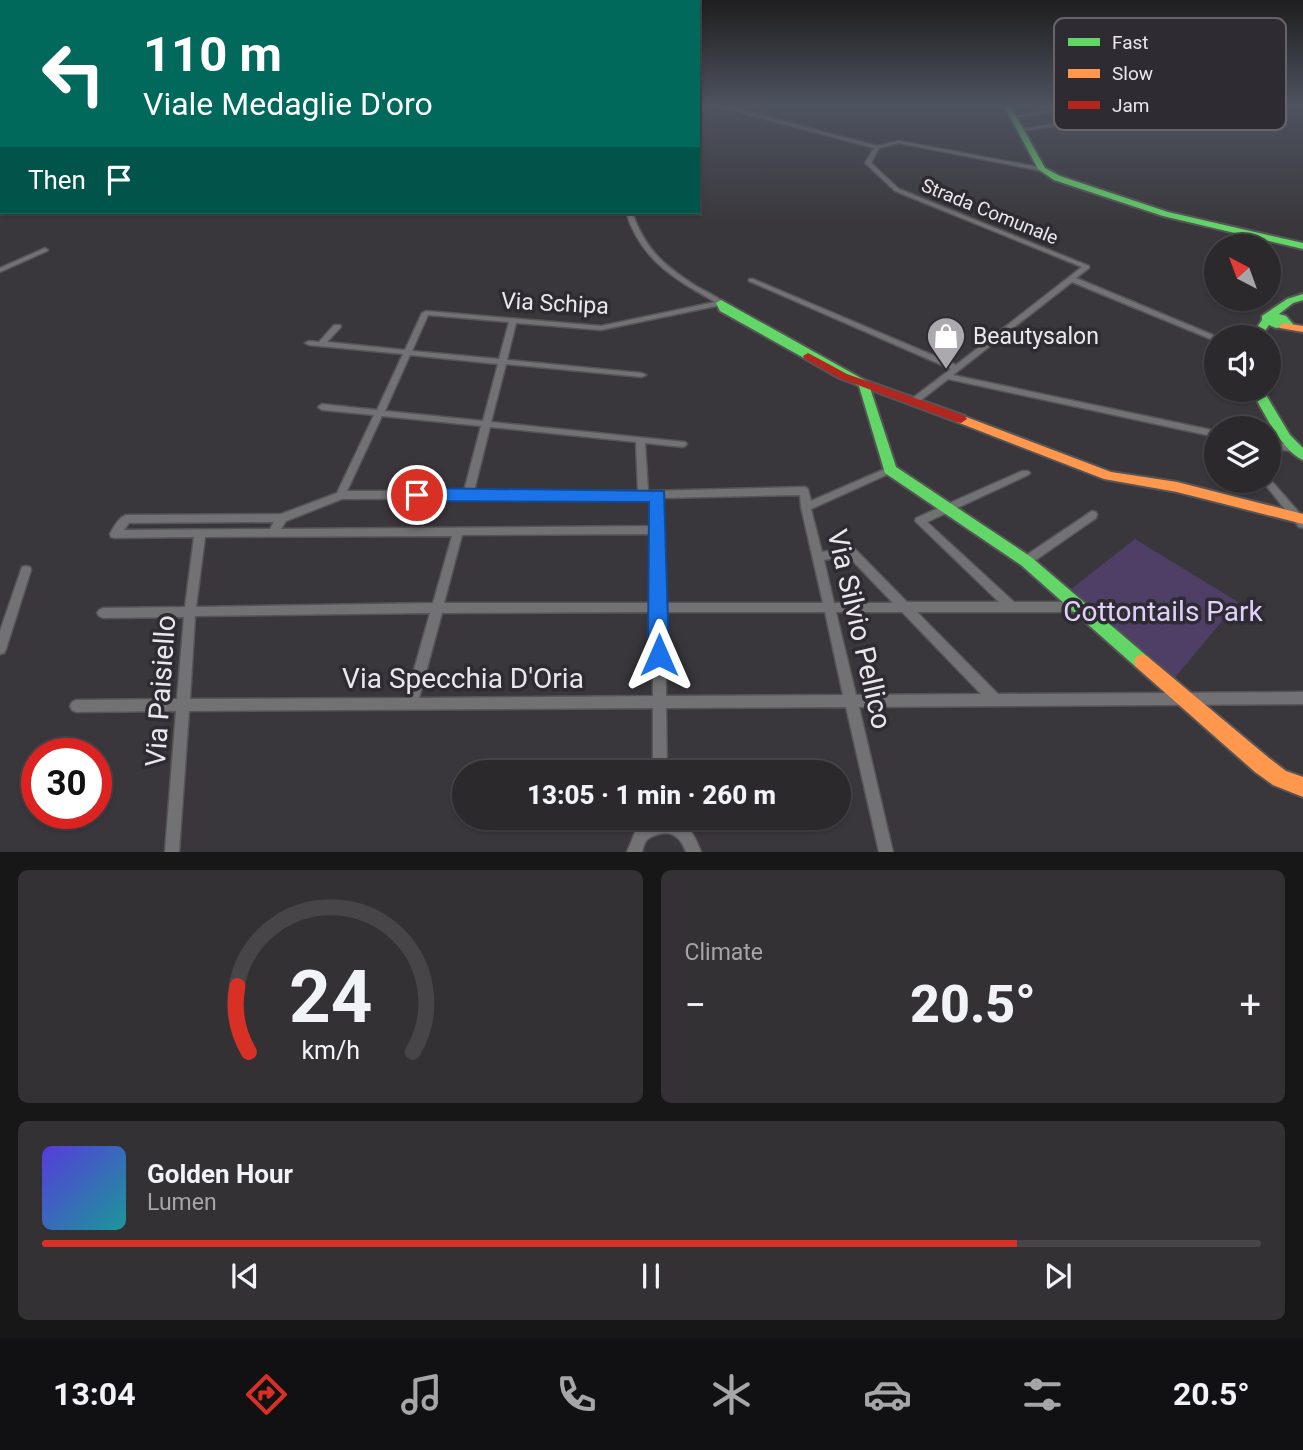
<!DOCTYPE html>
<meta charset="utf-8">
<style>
body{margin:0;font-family:Roboto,sans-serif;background:#333134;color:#f1f3f6;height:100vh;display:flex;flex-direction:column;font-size:26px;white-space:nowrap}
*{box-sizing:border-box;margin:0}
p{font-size:23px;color:#a6a6a9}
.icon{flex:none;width:38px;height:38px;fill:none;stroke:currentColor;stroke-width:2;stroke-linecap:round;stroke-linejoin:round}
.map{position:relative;height:852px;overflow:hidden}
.side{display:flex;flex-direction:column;gap:18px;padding:18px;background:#181718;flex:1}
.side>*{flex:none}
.top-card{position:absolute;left:0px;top:0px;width:700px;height:214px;box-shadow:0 2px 5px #0004,0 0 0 2px #474548;background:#00695c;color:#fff;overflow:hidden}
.needle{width:46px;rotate:319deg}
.controls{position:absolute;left:1204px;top:234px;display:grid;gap:14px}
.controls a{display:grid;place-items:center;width:77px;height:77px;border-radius:50%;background:#2b292c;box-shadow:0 2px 5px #0004,0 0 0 2px #474548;font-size:35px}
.speed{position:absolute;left:21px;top:738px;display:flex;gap:14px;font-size:35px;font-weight:700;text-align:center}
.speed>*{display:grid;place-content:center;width:91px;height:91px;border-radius:50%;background:#2b292c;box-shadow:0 2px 5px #0004,0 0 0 2px #474548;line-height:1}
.speed .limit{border:10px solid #d22;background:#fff;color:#111}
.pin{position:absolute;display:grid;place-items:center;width:60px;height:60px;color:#fff;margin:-30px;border:4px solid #fff;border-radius:50%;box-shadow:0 2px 7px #0007}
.me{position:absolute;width:77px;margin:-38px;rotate:0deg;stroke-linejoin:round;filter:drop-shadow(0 0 5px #0008)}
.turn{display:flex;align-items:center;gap:24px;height:147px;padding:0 28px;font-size:32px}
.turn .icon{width:91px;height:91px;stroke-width:2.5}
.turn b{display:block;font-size:49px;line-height:60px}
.then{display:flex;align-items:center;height:66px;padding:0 28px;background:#0003;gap:14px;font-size:26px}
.big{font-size:52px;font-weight:800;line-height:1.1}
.side .widget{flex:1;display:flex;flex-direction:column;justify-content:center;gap:10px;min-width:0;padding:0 24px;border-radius:10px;background:#333134}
.side .dial{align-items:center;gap:0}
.dial svg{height:182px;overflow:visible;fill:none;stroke:#474548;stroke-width:7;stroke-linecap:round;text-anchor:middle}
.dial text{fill:#f1f3f6;stroke:none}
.song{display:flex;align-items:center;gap:21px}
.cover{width:84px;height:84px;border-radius:10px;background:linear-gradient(135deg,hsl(250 70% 55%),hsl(180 70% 35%))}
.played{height:7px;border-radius:4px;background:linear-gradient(90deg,#d93025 80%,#474548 80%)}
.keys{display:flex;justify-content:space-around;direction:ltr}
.heat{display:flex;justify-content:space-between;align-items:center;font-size:38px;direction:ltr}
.side .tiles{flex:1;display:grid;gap:18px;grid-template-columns:1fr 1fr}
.widget:last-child{grid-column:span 2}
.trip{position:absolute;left:452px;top:760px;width:399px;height:70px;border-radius:35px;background:#2b292c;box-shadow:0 2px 5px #0004,0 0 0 2px #474548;font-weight:800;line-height:70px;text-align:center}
.menu{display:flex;height:112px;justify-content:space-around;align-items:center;background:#111012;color:#a6a6a9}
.menu .icon{width:49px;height:49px}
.menu .selected{color:#d93025}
.menu b{font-size:32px;color:#f1f3f6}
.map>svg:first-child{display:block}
.green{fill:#4f3e65}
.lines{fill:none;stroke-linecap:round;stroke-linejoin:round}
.street-casing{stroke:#555457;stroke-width:3}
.fast-casing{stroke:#555457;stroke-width:4}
.slow-casing{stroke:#555457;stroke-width:4}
.jam-casing{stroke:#555457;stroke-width:4}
.street{fill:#727174;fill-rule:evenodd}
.fast{fill:#63d668;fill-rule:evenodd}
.slow{fill:#ff974d;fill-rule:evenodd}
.jam{fill:#b3261e;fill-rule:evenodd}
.route{fill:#1a73e8;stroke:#114b97;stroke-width:2}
.labels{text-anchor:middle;stroke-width:7;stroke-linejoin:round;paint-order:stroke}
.far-street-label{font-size:19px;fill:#e9e7ec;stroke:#2e2b33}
.street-label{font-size:23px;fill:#e9e7ec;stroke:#2e2b33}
.poi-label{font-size:23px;fill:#e9e7ec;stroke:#2e2b33;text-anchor:start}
.near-park-label{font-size:28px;fill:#e1d0fa;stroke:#2e2b33}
.near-street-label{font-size:28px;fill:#e9e7ec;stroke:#2e2b33}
.key{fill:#2e2b33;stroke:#66636a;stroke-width:2}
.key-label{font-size:19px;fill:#e9e7ec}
</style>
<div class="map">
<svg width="1303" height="852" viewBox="0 0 1303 852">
<rect width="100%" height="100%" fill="#39373b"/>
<polygon class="green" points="1135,539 1238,602 1172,681 1071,589"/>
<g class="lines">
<g class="street-casing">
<g id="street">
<polygon points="720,107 728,107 877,146 899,141 1044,168 1044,170 1042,171 899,143 879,148 871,163 899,189 1089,266 1089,268 1076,278 1220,338 1216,338 1216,340 1213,340 1072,282 953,375 1216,431 1216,437 948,379 916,404 910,404 909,402 910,400 951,369 749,281 749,279 753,279 956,365 1082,267 895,191 865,163 874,148"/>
<polygon points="1074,107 1080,108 1014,118 1012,117"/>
<polygon points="1103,116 1105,118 1021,131 1019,130"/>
<rect x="0" y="156" width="2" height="4"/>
<polygon points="2,177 2,181 0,182 0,178"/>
<path d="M 626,212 L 632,212 C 645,249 663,265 696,286 C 705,291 716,296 725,303 L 721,305 L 601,330 L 516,323 L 507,360 L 642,373 L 646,375 L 642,377 L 506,364 L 491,422 L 685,442 L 687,444 L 685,446 L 682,447 L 645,443 L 648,491 L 805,487 L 808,489 L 811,501 L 887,468 L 893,468 L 895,470 L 893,472 L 811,509 L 822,552 L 850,547 L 854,548 L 907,602 L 999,602 L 915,521 L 916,518 L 1022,471 L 1028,471 L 1030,473 L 1028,475 L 927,522 L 1014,602 L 1078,602 L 1082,604 L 1084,607 L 1082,610 L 1078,612 L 917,612 L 998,694 L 1303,692 L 1303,704 L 859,707 L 893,852 L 879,852 L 846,707 L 666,708 L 667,772 L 653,772 L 653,708 L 189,711 L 179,852 L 165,852 L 176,711 L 76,712 L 72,710 L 70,706 L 72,702 L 76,700 L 177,699 L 184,617 L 103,618 L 99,616 L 97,613 L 99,610 L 103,608 L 185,607 L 194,537 L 115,538 L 111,537 L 110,534 C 113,528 119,517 126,515 L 281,514 L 337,493 L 374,415 L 322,410 L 318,407 L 322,404 L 377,410 L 403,354 L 309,345 L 305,343 L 309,341 L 319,342 L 334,325 L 340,325 L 341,327 L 327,342 L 405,350 L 422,313 L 426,311 L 601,326 L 715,302 C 673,278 641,260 626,212 ZM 428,315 L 509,322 L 499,359 L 412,351 ZM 410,355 L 498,364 L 483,421 L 385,411 ZM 382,416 L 481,426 L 464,491 L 347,491 ZM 490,427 L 636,442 L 638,491 L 474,491 ZM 800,495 L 801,507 L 823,603 L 664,603 L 663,498 ZM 653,498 L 653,526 L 281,529 L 286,521 L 342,499 ZM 274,522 L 270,529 L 124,530 L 129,523 ZM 653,534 L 653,603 L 444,603 L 462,535 ZM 452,536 L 433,603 L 196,607 L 205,537 ZM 848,556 L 893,603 L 834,603 L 824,560 ZM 653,612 L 653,696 L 419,698 L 442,613 ZM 665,612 L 825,612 L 843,695 L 666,696 ZM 836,612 L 902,612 L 981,694 L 856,695 ZM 430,613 L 406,698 L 190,699 L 195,616 Z"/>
<polygon points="45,248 48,250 47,251 0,272 0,268"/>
<polygon points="1269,441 1295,446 1300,449 1295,452 1269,447"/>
<polygon points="1269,478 1303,517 1303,528 1299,527 1264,483 1262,481 1269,481"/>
<polygon points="1092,511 1096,512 1097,515 1096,518 1030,564 1026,565 1022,564 1021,561 1022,558"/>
<polygon points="26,566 30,567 31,570 6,649 4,653 0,654 0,631 21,570 22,567"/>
<path d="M 666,818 C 687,821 694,833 701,852 L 686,852 C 681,837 671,829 656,835 C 654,835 647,839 646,841 C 644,844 643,848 642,852 L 627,852 L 636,830 L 650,823 Z"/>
</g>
</g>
<g class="fast-casing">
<g id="fast">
<polygon points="1005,107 1011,107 1045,168 1060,176 1168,212 1303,243 1303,249 1163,216 1054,180 1038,169"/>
<polygon points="1303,294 1303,300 1293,303 1279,314 1286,316 1293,324 1292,326 1276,328 1269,325 1260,338 1250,338 1262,320 1262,316 1287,299"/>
<polygon points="721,300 868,382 896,467 1031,557 1148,657 1150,662 1148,667 1142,670 1136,667 1021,565 885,473 859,386 811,359 804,358 720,311 716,303"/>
<path d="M 1251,390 L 1263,390 L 1290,435 L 1303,448 L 1303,460 C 1282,452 1263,410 1251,390 Z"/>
</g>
</g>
<g class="slow-casing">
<g id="slow">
<polygon points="1284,323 1303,326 1303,332 1280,328 1279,326"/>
<polygon points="961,415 1111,472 1177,482 1303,514 1303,524 1177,492 1104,479 957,422 955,419"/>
<polygon points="1142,654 1148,657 1269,758 1286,771 1303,777 1303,797 1273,785 1255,772 1136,667 1134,662 1136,657"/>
</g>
</g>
<g class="jam-casing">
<polygon id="jam" points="808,353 847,374 965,416 967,419 961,423 957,422 839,378 804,358 803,356"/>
</g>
<use href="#street" class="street"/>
<use href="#fast" class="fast"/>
<use href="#slow" class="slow"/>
<use href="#jam" class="jam"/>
</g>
<linearGradient id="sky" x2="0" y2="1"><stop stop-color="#1f1e20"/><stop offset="0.47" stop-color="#4e5360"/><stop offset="1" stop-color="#4e5360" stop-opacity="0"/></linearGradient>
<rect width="1303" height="226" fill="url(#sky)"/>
<polygon class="route" points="417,488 664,491 669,655 666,662 659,665 651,662 648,655 649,502 417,501 408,495"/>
<defs>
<g id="shop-pin" transform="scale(2.0125)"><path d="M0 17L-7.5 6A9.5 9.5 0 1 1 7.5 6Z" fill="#aba9ae" stroke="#2e2b33"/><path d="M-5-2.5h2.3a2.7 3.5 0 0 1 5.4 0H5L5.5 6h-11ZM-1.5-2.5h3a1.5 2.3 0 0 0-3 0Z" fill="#fff"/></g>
</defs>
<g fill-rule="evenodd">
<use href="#shop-pin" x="946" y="336"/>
</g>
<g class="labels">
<g class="far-street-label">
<text transform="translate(990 211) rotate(22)" y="7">Strada Comunale</text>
</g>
<g class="street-label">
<text transform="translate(555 303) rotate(3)" y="8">Via Schipa</text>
</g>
<g class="poi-label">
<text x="973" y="344">Beautysalon</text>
</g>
<g class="near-park-label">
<text x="1163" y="621">Cottontails Park</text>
</g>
<g class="near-street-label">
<text transform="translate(860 629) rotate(77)" y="10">Via Silvio Pellico</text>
<text x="463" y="688">Via Specchia D'Oria</text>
<text transform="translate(160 691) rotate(-86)" y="10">Via Paisiello</text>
</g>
</g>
<rect x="1054" y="18" width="232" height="112" rx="10" class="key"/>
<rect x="1068" y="38" width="32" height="8" fill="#63d668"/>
<rect x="1068" y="69" width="32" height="9" fill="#ff974d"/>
<rect x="1068" y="101" width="32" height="8" fill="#b3261e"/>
<g class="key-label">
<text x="1112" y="49">Fast</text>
<text x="1112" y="80">Slow</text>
<text x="1112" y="112">Jam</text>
</g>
</svg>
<div class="controls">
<a><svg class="needle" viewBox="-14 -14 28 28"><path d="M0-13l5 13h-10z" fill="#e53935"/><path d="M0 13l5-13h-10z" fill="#a6a6a9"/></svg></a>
<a><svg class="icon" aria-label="sound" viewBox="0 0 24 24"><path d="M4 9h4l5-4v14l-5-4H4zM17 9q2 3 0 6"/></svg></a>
<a><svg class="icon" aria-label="layers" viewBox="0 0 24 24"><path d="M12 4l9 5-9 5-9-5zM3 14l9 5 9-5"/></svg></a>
</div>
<div class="speed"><div class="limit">30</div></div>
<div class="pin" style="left:417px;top:495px;background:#d93025"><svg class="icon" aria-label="arrive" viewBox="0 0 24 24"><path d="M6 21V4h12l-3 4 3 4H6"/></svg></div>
<svg class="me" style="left:659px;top:655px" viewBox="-20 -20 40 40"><path d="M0-17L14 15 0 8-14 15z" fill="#1a73e8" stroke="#fff" stroke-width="4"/></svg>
<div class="trip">13:05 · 1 min · 260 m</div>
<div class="top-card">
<div class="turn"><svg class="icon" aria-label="left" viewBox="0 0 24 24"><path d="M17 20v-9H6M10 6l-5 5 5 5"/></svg><div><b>110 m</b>Viale Medaglie D'oro</div></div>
<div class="then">Then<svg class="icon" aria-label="arrive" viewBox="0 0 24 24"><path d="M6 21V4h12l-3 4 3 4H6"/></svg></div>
</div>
</div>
<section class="side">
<div class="tiles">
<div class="widget dial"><svg viewBox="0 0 100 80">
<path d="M14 69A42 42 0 1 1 86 69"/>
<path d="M14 69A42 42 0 0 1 9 40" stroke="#d93025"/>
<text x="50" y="56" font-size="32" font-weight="700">24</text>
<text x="50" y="72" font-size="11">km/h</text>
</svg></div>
<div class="widget"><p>Climate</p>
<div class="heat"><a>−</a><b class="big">20.5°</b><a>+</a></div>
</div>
<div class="widget">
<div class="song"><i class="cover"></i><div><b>Golden Hour</b><p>Lumen</p></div></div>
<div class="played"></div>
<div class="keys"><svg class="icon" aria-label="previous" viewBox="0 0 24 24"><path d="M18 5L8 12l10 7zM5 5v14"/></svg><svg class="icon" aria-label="pause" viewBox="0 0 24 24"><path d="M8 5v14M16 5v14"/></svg><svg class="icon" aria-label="next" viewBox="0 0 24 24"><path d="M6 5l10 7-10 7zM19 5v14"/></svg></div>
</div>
</div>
</section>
<nav class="menu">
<b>13:04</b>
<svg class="icon selected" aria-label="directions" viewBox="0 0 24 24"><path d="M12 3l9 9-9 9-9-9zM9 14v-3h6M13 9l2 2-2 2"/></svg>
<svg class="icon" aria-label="music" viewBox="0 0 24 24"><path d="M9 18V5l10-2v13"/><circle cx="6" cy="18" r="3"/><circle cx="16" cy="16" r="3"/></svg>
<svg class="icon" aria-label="phone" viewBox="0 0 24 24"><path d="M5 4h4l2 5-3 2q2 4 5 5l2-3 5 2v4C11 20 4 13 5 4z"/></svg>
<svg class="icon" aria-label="climate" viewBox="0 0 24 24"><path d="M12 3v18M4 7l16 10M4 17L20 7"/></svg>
<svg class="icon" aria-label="car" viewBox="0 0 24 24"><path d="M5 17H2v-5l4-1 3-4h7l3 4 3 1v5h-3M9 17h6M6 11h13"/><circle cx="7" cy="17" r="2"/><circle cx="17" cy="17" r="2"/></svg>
<svg class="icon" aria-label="filters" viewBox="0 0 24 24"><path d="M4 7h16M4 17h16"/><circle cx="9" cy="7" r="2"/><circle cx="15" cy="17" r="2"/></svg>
<b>20.5°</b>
</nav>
